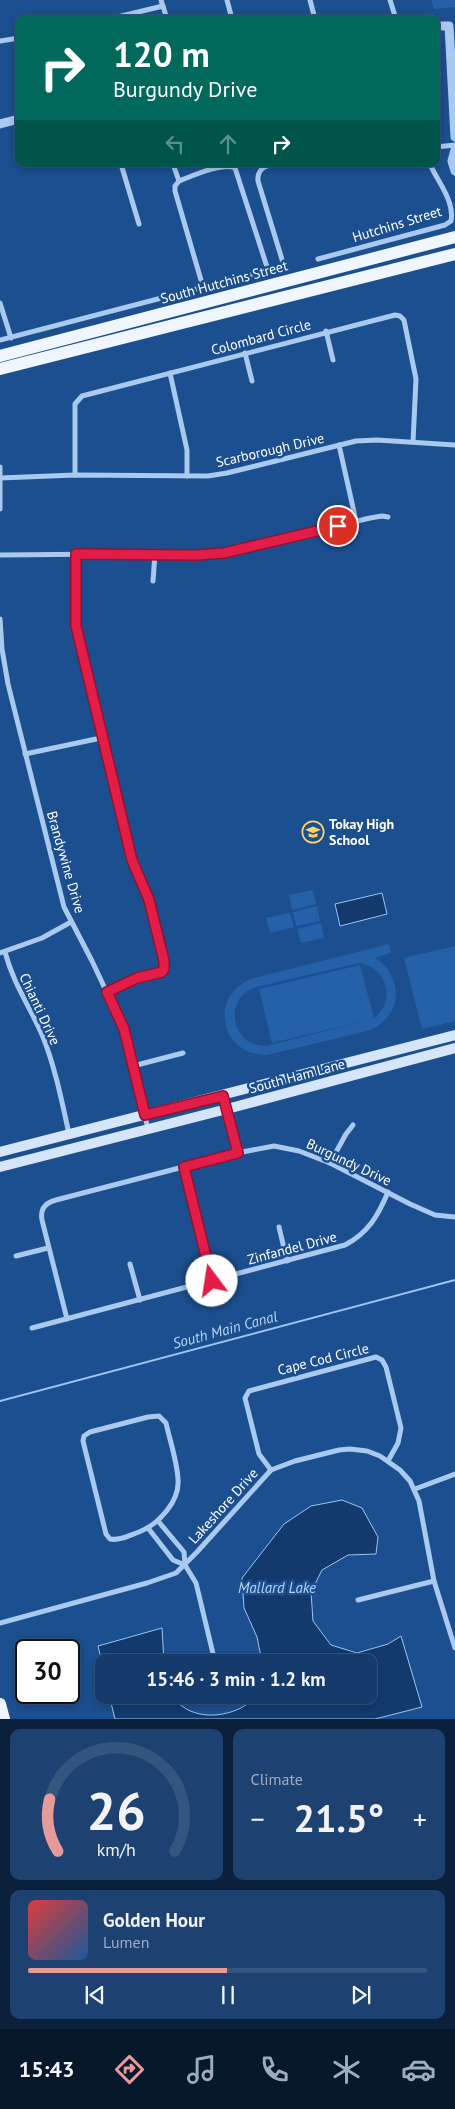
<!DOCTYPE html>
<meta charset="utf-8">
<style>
body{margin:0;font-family:"PT Sans",sans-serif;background:#1d4271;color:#f1f3f6;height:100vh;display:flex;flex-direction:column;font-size:19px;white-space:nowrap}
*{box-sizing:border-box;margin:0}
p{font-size:16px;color:#9dadc1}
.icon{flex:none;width:28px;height:28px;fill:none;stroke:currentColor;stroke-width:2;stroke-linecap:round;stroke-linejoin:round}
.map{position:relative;height:1719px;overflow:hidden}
.panel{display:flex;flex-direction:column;gap:10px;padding:10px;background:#0b203b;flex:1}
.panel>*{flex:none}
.banner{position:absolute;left:15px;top:15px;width:425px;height:152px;border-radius:10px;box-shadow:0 2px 8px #0003,0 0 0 1px #33557e;background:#00695c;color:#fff;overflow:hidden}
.speed{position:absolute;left:15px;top:1639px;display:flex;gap:10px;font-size:25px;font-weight:700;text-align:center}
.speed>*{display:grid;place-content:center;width:65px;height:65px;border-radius:50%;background:#143b6b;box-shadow:0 2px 8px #0003,0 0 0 1px #33557e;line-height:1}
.speed .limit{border:2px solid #111;border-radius:8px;background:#fff;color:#111}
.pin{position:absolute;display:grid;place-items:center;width:42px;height:42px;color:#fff;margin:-21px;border:2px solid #fff;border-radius:50%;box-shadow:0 1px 5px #0007}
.me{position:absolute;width:55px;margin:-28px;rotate:346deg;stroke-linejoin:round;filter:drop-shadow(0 0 4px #0008)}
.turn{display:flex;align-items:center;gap:18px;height:105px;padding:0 15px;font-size:22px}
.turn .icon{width:65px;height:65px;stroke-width:2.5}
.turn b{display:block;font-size:35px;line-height:42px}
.lanes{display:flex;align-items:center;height:48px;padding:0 15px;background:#0003;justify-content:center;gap:25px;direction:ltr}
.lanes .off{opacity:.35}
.big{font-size:38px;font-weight:800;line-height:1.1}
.panel .card{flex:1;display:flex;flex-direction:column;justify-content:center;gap:8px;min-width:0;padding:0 18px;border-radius:10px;background:#1d4271}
.panel .dial{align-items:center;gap:0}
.dial svg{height:130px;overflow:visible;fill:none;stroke:#33557e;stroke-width:7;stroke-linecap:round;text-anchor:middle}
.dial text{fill:#f1f3f6;stroke:none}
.song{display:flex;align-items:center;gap:15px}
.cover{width:60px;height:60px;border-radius:8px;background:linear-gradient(135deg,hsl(0 70% 55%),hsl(210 70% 35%))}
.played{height:5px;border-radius:2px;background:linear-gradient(90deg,#e69b98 50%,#33557e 50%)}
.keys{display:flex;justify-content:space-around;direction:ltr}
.heat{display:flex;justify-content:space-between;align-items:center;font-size:28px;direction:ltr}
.panel .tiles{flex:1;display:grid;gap:10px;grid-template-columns:1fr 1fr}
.card:last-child{grid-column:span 2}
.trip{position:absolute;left:95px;top:1654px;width:282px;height:50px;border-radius:10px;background:#143b6b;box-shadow:0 2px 8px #0003,0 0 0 1px #33557e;font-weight:800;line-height:50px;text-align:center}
.dock{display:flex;height:80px;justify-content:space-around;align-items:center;background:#08182b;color:#9dadc1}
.dock .icon{width:35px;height:35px}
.dock .current{color:#e69b98}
.dock b{font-size:22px;color:#f1f3f6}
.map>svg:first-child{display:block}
.green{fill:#2461a8;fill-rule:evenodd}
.water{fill:#123a6d;stroke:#9cc4f0}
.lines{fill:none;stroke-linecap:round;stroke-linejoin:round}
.stream{stroke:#9cc4f0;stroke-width:2}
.minor{stroke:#a9c9ee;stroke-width:5}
.tertiary{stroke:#a9c9ee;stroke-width:9}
.secondary{stroke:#d6e6fa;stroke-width:10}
.primary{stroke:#f0f6ff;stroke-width:12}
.route-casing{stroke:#92132f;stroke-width:12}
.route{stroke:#e11d48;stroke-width:9}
.labels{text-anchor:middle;stroke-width:5;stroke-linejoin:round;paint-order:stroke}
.street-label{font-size:14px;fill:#fff;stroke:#1b4f8f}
.poi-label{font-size:14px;font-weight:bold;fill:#fff;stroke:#1b4f8f;text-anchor:start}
.water-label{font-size:15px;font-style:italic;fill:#b5d3f5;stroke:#1b4f8f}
</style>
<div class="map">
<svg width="455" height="1719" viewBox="0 0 455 1719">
<rect width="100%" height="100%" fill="#1b4f8f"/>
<g class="green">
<polygon points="431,0 455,0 455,7 434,9"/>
<polygon points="313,890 316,904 292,910 289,895"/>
<polygon points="317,906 320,921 296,926 293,912"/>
<polygon points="290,913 294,927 270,933 266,918"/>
<polygon points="321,923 324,938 301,943 297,929"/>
<path d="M 389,944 L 391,953 L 375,958 C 406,978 402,1019 367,1031 L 267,1055 C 219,1056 208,993 254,978 ZM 359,963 C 387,967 397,1001 374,1018 L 360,965 L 259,989 L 272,1043 L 369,1020 L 266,1046 C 231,1046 222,998 256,987 Z"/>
<polygon points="455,946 455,1021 422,1029 404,958"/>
</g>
<g class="water">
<polygon points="382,893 387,914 340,926 335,904"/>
<path d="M 342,1500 L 362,1508 L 378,1537 L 376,1554 L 348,1555 L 322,1570 L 311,1592 L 313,1621 L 331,1645 L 357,1653 L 388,1644 L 401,1636 L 422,1707 L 375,1719 L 115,1719 L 109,1695 L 171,1695 C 188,1719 218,1719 241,1708 C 247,1704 253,1702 255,1695 L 369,1695 L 369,1662 L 262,1662 L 257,1637 L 244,1608 L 242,1578 L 284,1524 L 311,1506 Z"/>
<polygon points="162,1628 164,1662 104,1662 104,1672 98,1646"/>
</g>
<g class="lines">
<polyline class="stream" points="0,1401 455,1280"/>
<g class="minor">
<polyline points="161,0 167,19"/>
<polyline points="227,0 232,19"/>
<polyline points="310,0 315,19"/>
<polyline points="390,0 396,19"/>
<polyline points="109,19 163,6"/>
<polyline points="0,41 19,38"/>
<polyline points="436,147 455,145"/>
<polyline points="121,164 139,224"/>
<polyline points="173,164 179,181"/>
<path d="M 179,181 C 192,176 223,162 235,168 L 268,270"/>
<polyline points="179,181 175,186 175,191 203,287"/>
<path d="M 318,259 L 445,225 L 451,221 C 455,201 437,181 430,164"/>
<polyline points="0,303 11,338"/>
<polyline points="326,331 333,360"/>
<path d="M 0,340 L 284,266 L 258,181 C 257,170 264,166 273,164"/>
<polyline points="245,353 252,381"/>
<polyline points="170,373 187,450 187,476"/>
<polyline points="339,445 356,521"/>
<polyline points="0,467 0,509"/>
<polyline points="75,475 75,404 82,396 395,315 400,316 404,320 416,379 413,442"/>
<polyline points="0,478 75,475 208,476 227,473 356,441 377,440 455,445"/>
<polyline points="76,554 76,626 132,860 149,900 164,961 164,969 162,972 137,978 107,992"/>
<polyline points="0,555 224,553 370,518 382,516 388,517"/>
<polyline points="153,581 155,554"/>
<polyline points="0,619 2,649 8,684 64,907 92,961 124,1029 148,1129"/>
<polyline points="25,754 101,738"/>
<path d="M 5,952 C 14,986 30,1006 43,1037 C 55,1067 62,1102 69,1134"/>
<polyline points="0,953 42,938 71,922"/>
<polyline points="133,1066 183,1053"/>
<polyline points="223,1095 237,1153"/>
<polyline points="330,1163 346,1134 353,1125"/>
<polyline points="184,1167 212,1281"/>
<polyline points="279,1227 287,1261"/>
<polyline points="16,1256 48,1248"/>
<polyline points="130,1264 140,1300"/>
<path d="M 67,1319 L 42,1220 C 40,1209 45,1203 56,1200 L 237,1153 L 274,1146 L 299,1151 L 330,1163 L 410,1204 L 435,1215 L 455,1217"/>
<path d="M 32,1328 L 345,1245 C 368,1233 378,1216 388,1192"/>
<path d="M 159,1416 L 166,1423 C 170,1441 177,1461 178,1479 C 180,1501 159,1524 139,1532 C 130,1535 120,1541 110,1539 L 106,1534 L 83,1441 L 84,1436 L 90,1432 L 148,1417 Z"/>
<polyline points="271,1470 259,1454 245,1398 249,1391 376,1357 382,1360 386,1367 401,1428 398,1443 388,1461"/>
<polyline points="415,1489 455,1474"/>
<polyline points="158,1521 184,1552 185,1565 196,1583 215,1662"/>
<polyline points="148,1528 173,1560 185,1565"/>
<polyline points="358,1600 434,1581"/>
<polyline points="0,1623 147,1583 176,1573 197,1552 271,1470 295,1461 339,1450 350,1449 367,1451 380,1456 400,1470 410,1481 419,1501 434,1581 455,1648"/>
</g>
<g class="tertiary">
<polyline points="436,26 449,26 455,137"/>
<polyline points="0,124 19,119"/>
<polyline points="455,150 452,161 455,171"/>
</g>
<g class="secondary">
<polyline points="0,1152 455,1035"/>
<polyline points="0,1167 227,1109 455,1048"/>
</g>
<g class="primary">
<polyline points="0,356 455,237"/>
<polyline points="0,369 455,254"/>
<polyline points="0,1704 4,1719"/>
</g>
</g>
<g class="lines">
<g class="route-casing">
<polyline id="route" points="212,1281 184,1167 238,1153 223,1096 145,1115 124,1029 107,992 137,978 162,972 164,969 164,961 149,900 132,860 76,626 76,554 197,555 224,553 338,526"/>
</g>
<use href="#route" class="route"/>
</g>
<defs>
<g id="school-ring" transform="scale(1.125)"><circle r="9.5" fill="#1b4f8f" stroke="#ffd166" stroke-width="1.5"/><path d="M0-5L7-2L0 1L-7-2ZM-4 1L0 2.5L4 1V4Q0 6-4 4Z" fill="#ffd166"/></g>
</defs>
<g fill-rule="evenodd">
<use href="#school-ring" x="313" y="832"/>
</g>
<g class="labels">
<g class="street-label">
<text transform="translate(397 224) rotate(-17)" y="5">Hutchins Street</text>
<text transform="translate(224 282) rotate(-15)" y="5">South Hutchins Street</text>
<text transform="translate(261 337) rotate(-15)" y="5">Colombard Circle</text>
<text transform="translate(270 450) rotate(-13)" y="5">Scarborough Drive</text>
<text transform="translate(66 862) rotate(74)" y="5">Brandywine Drive</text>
<text transform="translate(40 1009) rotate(65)" y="5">Chianti Drive</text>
<text transform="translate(297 1076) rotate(-15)" y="5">South Ham Lane</text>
<text transform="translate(349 1162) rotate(25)" y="5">Burgundy Drive</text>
<text transform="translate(292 1248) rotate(-15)" y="5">Zinfandel Drive</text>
<text transform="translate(323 1359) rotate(-14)" y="5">Cape Cod Circle</text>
<text transform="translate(223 1506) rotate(-48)" y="5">Lakeshore Drive</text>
</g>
<g class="poi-label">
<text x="329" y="829">Tokay High<tspan x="329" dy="16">School</tspan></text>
</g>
<g class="water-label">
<text transform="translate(225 1330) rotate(-15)" y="5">South Main Canal</text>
<text x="277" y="1593">Mallard Lake</text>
</g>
</g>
</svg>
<div class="speed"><div class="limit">30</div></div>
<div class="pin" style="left:338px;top:526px;background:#d93025"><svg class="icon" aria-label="arrive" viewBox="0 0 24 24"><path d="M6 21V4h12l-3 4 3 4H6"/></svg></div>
<svg class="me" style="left:212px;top:1281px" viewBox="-20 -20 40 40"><circle r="19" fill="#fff"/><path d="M0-13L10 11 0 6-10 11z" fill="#e11d48"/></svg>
<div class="trip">15:46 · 3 min · 1.2 km</div>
<div class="banner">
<div class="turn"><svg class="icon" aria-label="right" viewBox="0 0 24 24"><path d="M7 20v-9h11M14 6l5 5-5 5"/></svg><div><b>120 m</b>Burgundy Drive</div></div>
<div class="lanes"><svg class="icon off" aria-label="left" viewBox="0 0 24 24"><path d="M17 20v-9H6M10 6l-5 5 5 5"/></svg><svg class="icon off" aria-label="ahead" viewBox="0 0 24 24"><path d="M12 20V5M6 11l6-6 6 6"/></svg><svg class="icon" aria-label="right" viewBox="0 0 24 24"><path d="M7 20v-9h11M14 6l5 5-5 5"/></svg></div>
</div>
</div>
<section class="panel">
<div class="tiles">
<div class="card dial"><svg viewBox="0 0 100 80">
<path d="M14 69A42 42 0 1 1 86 69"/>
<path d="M14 69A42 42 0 0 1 9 37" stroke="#e69b98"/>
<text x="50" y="56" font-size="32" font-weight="700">26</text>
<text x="50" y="72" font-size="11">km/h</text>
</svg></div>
<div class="card"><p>Climate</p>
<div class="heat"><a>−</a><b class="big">21.5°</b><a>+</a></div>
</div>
<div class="card">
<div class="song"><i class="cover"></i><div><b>Golden Hour</b><p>Lumen</p></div></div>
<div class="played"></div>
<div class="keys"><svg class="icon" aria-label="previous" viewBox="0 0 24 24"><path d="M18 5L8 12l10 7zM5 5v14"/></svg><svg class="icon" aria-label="pause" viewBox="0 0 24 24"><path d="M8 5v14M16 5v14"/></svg><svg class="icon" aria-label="next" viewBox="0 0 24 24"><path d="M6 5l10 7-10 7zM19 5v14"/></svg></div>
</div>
</div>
</section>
<nav class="dock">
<b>15:43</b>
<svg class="icon current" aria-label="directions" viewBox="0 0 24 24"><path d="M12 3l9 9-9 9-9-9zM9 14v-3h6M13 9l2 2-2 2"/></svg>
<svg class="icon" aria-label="music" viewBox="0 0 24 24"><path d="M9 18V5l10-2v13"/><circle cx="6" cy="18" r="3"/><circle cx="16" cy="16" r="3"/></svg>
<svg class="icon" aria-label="phone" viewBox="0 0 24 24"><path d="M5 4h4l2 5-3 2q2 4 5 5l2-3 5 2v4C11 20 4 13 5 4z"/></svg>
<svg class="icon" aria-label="climate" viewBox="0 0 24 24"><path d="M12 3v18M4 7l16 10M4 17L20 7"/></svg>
<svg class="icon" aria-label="car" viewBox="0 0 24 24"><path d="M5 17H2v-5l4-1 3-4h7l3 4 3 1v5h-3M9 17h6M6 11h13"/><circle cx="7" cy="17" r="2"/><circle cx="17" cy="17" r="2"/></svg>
</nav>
